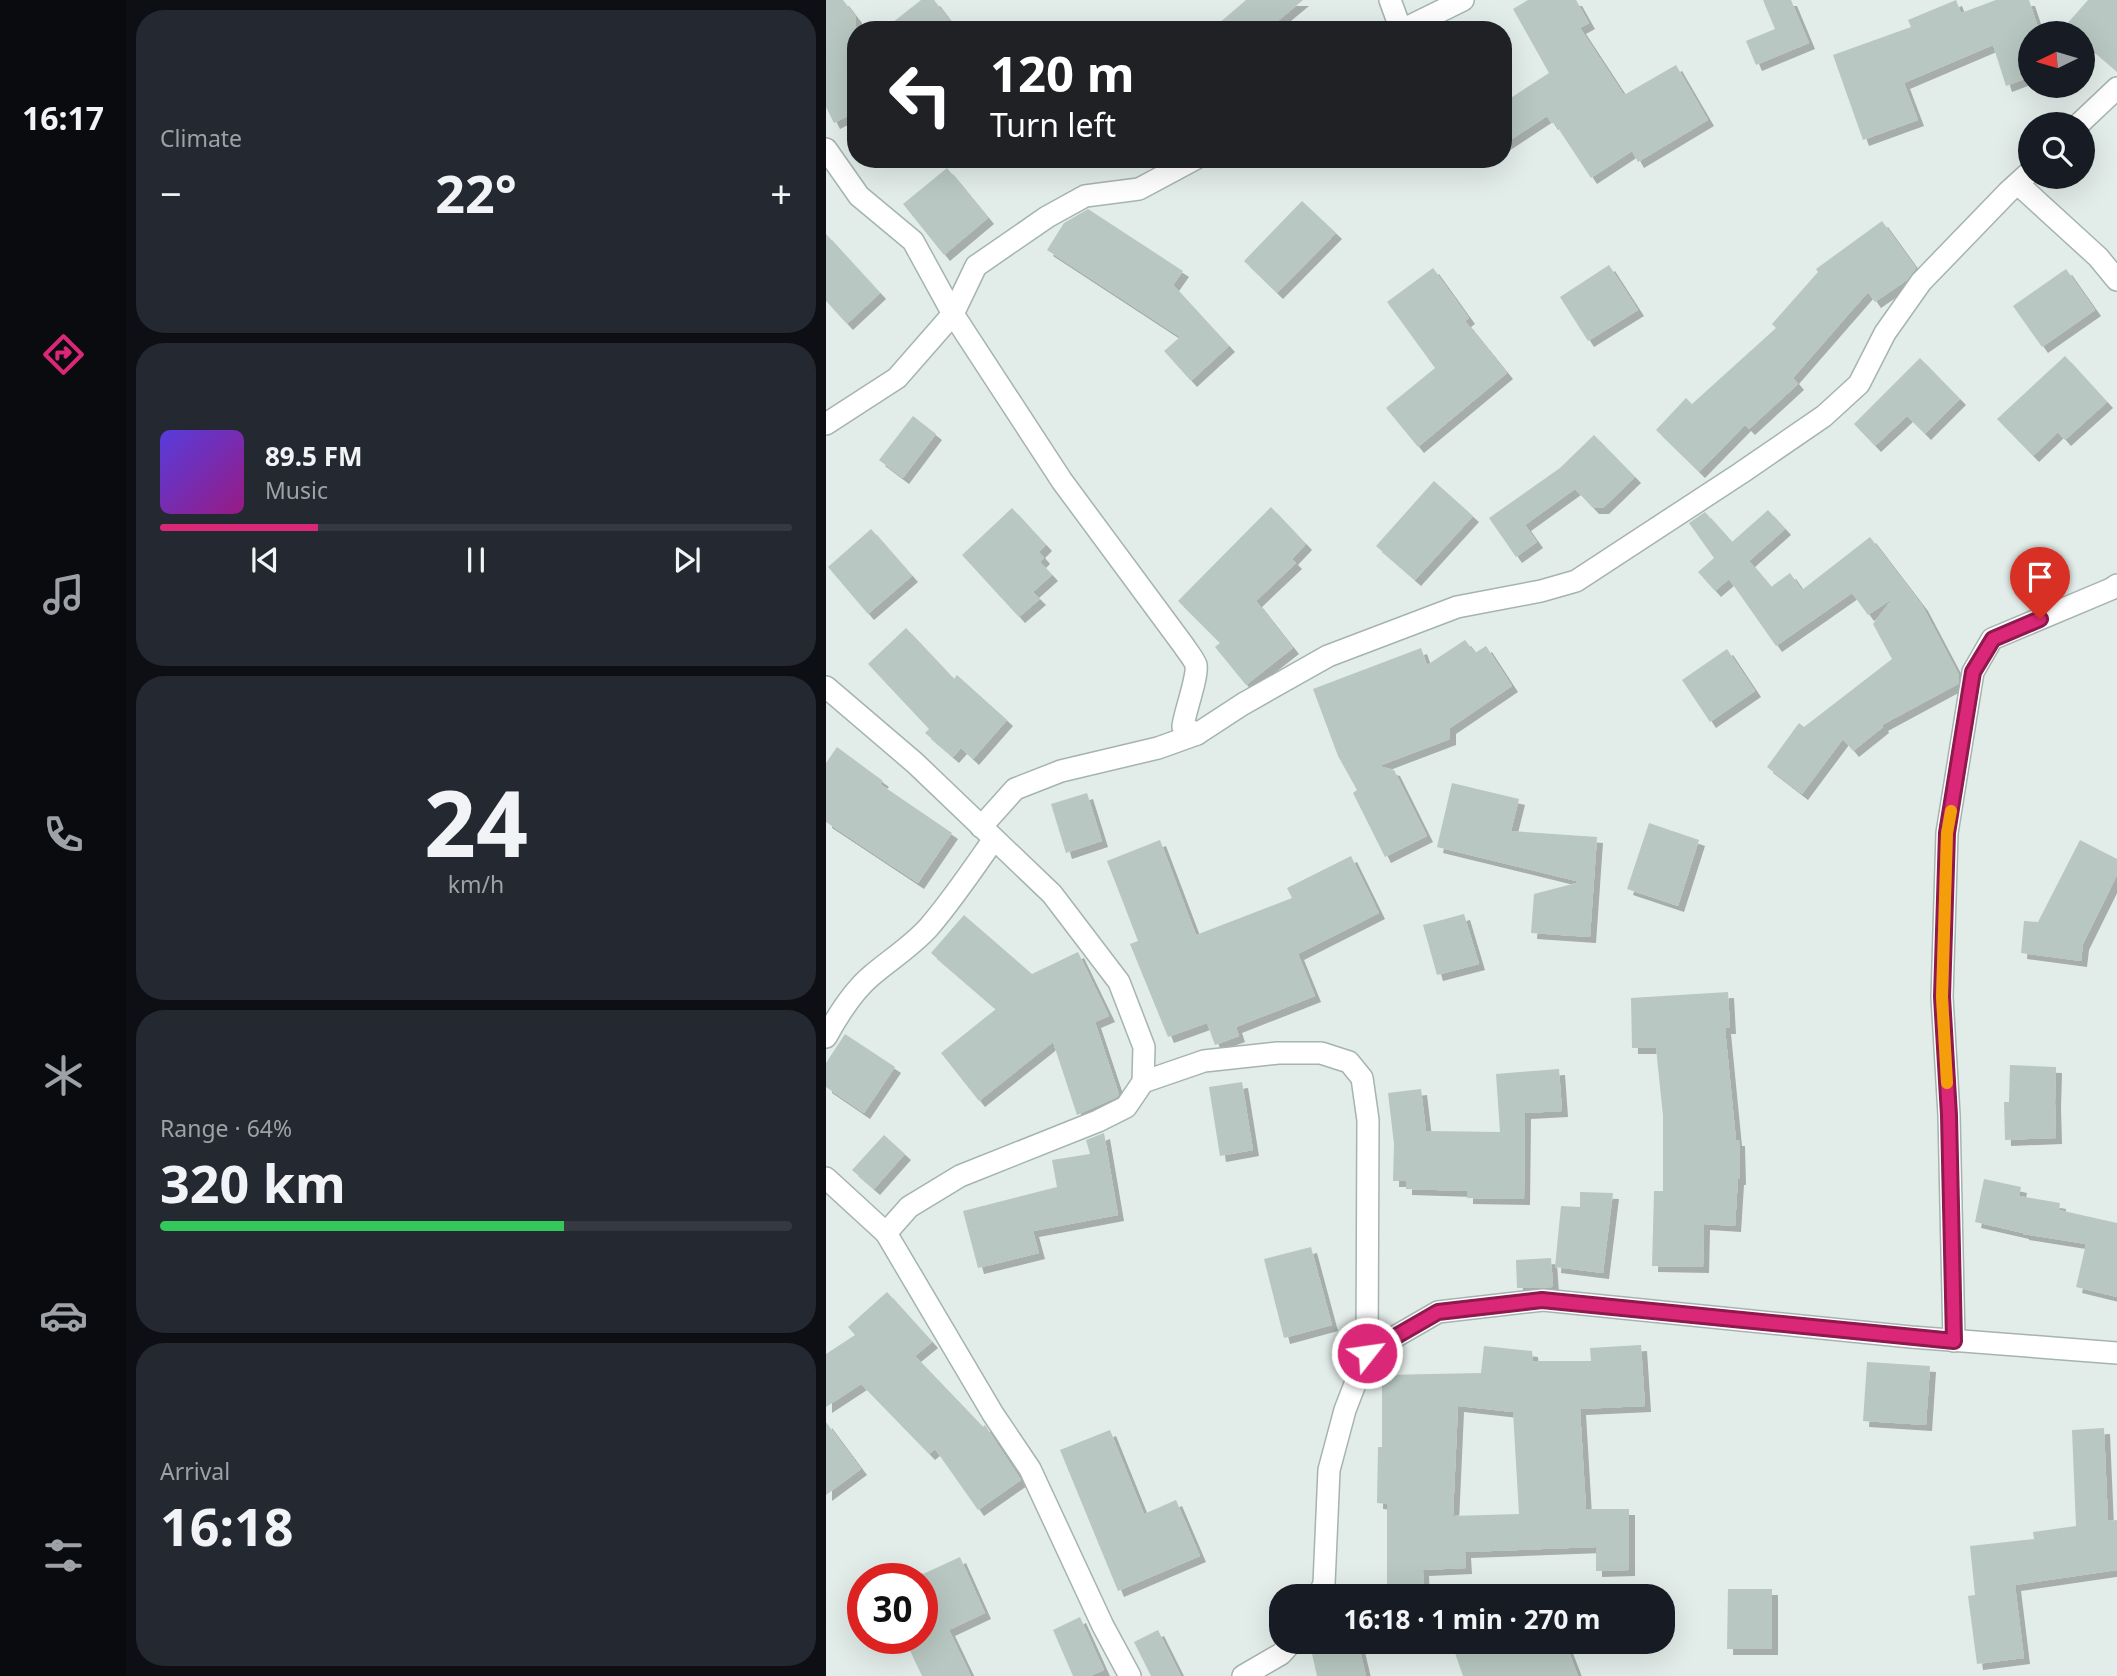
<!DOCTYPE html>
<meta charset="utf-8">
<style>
body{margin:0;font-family:"Noto Sans",sans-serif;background:#242831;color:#f1f3f6;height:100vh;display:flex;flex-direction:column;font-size:26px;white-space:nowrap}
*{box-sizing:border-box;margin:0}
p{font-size:23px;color:#9ea1a6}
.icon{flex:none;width:38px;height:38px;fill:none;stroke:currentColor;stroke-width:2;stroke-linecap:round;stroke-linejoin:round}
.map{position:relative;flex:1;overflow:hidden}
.panel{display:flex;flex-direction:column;gap:10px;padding:10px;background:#0d0f14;width:700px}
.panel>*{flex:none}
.banner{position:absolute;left:21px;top:21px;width:665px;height:147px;border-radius:28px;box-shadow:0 7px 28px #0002;background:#202124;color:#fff;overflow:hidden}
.needle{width:46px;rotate:265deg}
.controls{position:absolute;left:1192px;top:21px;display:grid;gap:14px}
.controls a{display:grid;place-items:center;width:77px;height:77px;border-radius:50%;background:#171b24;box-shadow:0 7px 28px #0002;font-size:35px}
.speed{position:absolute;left:21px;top:1563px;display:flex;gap:14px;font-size:35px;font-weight:700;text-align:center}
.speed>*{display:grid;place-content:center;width:91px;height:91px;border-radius:50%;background:#171b24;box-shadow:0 7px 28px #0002;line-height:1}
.speed .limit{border:10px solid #d22;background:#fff;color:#111}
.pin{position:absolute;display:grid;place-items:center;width:60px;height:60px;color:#fff;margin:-72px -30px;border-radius:50% 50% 50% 0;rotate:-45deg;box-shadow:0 0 7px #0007}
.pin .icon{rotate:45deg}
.me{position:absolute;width:77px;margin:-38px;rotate:60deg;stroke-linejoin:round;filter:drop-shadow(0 0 5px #0008)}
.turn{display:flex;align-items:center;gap:24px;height:147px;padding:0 28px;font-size:32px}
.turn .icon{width:91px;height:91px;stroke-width:2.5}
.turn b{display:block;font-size:49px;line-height:60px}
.big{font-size:52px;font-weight:700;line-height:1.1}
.panel .tile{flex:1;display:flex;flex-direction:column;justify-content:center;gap:10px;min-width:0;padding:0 24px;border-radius:28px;background:#242831}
.panel .dial{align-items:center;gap:0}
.dial b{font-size:91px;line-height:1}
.song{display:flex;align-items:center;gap:21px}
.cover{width:84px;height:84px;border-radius:10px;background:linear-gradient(135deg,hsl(250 70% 55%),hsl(310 70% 35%))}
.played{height:7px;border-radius:4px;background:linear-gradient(90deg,#db2777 25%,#363941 25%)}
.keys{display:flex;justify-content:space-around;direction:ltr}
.heat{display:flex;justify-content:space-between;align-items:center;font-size:38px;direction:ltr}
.charge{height:10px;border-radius:5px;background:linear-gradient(90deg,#34c759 64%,#363941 0)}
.trip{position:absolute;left:443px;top:1584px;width:406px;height:70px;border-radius:28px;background:#171b24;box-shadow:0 7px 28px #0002;font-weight:700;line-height:70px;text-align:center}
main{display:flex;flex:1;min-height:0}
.tab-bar{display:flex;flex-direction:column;width:126px;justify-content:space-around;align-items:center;background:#090b0e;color:#9ea1a6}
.tab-bar .icon{width:49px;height:49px}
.tab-bar .selected{color:#db2777}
.tab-bar b{font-size:32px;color:#f1f3f6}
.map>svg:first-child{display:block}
.building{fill:#b8c7c1;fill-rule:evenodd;filter:url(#shadow)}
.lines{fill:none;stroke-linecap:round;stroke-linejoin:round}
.street-casing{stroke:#a5b4af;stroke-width:24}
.street{stroke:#fff;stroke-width:21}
.route-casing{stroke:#8e194d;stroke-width:18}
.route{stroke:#db2777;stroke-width:12}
.slow{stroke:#f59e0b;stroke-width:12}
</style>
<main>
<nav class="tab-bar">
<b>16:17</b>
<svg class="icon selected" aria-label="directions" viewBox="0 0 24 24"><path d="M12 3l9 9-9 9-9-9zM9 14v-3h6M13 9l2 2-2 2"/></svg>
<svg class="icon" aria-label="music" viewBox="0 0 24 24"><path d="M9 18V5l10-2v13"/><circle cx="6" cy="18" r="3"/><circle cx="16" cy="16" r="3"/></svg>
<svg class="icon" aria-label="phone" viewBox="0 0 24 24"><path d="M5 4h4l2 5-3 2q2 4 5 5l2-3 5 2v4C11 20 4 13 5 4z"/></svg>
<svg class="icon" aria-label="climate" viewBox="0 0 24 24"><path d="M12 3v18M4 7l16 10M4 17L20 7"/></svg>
<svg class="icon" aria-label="car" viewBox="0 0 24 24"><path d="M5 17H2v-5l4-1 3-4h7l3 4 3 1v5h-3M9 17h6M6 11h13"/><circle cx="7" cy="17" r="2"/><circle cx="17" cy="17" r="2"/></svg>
<svg class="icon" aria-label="filters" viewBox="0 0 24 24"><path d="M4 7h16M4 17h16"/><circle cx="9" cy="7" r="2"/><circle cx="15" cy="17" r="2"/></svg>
</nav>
<section class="panel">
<div class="tile"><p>Climate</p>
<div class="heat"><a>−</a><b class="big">22°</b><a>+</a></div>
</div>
<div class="tile">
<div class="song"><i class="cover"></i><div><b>89.5 FM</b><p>Music</p></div></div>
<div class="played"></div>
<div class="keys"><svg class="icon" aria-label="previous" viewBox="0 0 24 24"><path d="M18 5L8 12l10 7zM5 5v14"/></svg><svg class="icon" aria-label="pause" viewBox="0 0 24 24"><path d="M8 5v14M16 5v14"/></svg><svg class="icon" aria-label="next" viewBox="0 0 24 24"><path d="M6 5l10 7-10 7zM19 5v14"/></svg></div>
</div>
<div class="tile dial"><b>24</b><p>km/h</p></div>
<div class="tile"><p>Range · 64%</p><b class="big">320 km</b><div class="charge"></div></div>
<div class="tile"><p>Arrival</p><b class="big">16:18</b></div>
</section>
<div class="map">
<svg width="1291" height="1676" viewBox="0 0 1291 1676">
<defs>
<filter id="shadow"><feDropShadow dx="6" dy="6" stdDeviation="0" flood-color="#0004"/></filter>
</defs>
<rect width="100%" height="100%" fill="#e2ece8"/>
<g class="building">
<polygon points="0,0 17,0 30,17 30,112 8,123 0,107"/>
<polygon points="95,0 108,0 131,30 57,30"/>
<polygon points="420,0 477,0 441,30 385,30"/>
<polygon points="702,0 750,0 763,23 754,28 798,95 850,65 882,120 812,162 806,151 765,178 728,122 726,124 721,116 677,145 677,103 723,73 687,9"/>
<polygon points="937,0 965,0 983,43 930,65 920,41 949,29"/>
<polygon points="1130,0 1135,13 1170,0 1203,0 1214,33 1204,33 1204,77 1180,86 1167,45 1078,83 1092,120 1037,140 1007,55 1085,27 1082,20"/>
<polygon points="1262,0 1291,0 1291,71 1256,41 1256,33 1248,33 1239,26"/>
<polygon points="121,168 162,218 118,255 77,204"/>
<polygon points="476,201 510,233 451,293 418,261"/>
<polygon points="262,209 357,271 347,285 403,346 365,381 338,351 354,337 221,250 238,223"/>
<polygon points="1056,221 1090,268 1081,280 1049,302 1042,292 967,378 972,384 923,429 919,425 873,472 830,430 860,398 866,404 950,328 946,324 992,272 990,269"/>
<polygon points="0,234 54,293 21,324 0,301"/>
<polygon points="783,265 812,310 762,341 734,297"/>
<polygon points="607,268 643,318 639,321 681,373 592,447 560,408 609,368 561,302"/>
<polygon points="1240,269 1269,310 1216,347 1187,306"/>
<polygon points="1239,356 1281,402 1239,440 1232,432 1207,456 1171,419"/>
<polygon points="1094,358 1134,399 1099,434 1081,416 1049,446 1028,424"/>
<polygon points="87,416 110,434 77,478 53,460"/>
<polygon points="768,435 809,477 777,508 767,508 749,489 699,525 711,542 690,557 663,518 734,468"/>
<polygon points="608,481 647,516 589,580 550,546"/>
<polygon points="445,507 480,544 466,559 470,563 430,601 467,648 420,685 389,647 394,643 352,601"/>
<polygon points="186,508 220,545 213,552 218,558 214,562 226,575 207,592 214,599 193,617 136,555"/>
<polygon points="942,510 959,529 923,561 945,587 964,573 976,590 1044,537 1096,605 1133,675 1132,684 1056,725 1057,727 1027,751 1017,739 976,794 941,767 973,723 978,727 1066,659 1047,624 1066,599 1042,615 1026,593 950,646 903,579 889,591 872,572 888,558 863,523 879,512 906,542"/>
<polygon points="45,529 86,576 42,614 2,567"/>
<polygon points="80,628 128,679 131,675 181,720 147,759 135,748 127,757 99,733 103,729 42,664"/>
<polygon points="639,640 649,653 660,646 686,686 624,728 624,739 553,766 568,770 601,836 559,857 527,793 531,790 512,756 487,689 595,648 601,665"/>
<polygon points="901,649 929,691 884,722 856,680"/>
<polygon points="11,747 57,781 54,784 126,833 92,883 0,822 0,763"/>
<polygon points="626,783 693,799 685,831 771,837 764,937 705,933 708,894 754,882 611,847"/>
<polygon points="261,793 276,841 240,853 225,804"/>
<polygon points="823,823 873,840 852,906 801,889"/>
<polygon points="334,840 370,935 466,898 461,888 525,856 553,913 472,954 489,996 410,1027 413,1036 389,1045 381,1023 342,1037 304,944 312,941 281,861"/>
<polygon points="1254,840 1291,859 1291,875 1257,944 1255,961 1195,953 1198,921 1212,922"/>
<polygon points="638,914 653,964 611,975 597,925"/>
<polygon points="138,915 206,974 252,952 283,1016 269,1022 293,1094 291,1097 251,1115 227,1042 153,1101 115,1053 170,1009 105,953"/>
<polygon points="902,992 904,1028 899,1028 910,1140 913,1140 914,1179 912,1179 909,1226 878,1224 877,1267 826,1266 828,1191 837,1191 837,1116 830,1048 806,1048 805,998"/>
<polygon points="19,1034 69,1067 38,1113 0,1087 0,1063"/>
<polygon points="1184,1065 1230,1067 1229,1102 1230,1138 1179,1140 1178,1102 1183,1102"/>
<polygon points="733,1069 736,1111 699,1113 698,1199 641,1198 641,1191 580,1189 580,1181 567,1181 568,1144 562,1093 595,1089 600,1131 674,1132 670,1074"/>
<polygon points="416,1082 427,1150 394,1156 383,1087"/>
<polygon points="278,1133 292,1215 207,1231 213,1253 152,1268 137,1211 231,1187 226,1160 264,1154 260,1140"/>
<polygon points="58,1135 79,1154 48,1189 26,1170"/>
<polygon points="1158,1179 1195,1187 1193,1196 1234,1203 1233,1210 1291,1223 1291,1297 1250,1287 1260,1244 1197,1234 1197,1233 1149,1222"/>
<polygon points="754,1192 787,1193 777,1273 729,1267 735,1206 754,1207"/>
<polygon points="485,1247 506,1325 458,1338 438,1259"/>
<polygon points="725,1258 727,1287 691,1288 690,1260"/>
<polygon points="61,1292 106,1342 89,1356 157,1427 159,1425 195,1480 152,1510 109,1449 103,1454 35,1384 0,1407 0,1354 29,1335 22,1327"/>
<path d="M 815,1345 L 819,1406 L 754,1409 L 760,1509 L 803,1509 L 803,1570 L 770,1571 L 770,1547 L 639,1552 L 640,1568 L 597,1570 L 598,1596 L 561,1596 L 561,1504 L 551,1503 L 552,1447 L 556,1447 L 556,1375 L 655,1373 L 658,1346 L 706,1351 L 707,1361 L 765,1361 L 764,1348 ZM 632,1406 L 687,1412 L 693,1514 L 627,1516 Z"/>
<polygon points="1041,1362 1104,1366 1100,1425 1037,1421"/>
<polygon points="0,1422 35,1469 0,1495"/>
<polygon points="1278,1428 1282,1521 1291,1520 1291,1570 1189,1585 1198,1658 1151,1664 1142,1596 1149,1595 1144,1546 1208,1539 1207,1532 1250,1526 1246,1430"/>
<polygon points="284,1430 318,1514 350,1500 374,1556 292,1591 234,1450"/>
<polygon points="134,1557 159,1613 123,1630 145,1676 96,1676 78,1638 96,1638 96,1572 97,1574"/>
<polygon points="902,1589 946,1589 946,1649 901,1649"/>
<polygon points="254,1617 278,1670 264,1676 247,1676 227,1630"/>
<polygon points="332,1630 355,1676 325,1676 308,1642"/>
<polygon points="499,1642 532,1642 540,1676 491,1676 484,1645"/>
<polygon points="651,1642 739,1642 752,1676 637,1676 628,1650"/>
</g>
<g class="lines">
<g class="street-casing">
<g id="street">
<polyline points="564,0 575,30"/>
<polyline points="576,30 637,0"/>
<polyline points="1253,124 1291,88"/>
<polyline points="0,149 33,196 87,241 127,314 71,378 0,424"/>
<path d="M 369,159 L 313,189 L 259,196 L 221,217 L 150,266 L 127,314 L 236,481 L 358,646 C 361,651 368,659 370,665 C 372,677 359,711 357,726 L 371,734"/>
<polyline points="1192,184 1272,257 1291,280"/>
<polyline points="0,687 89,763 226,894 293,982 318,1047 317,1082 300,1107 272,1121 134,1176 83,1207 60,1233"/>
<polyline points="155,827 189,789 235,771 332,748 371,734 417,704 502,656 631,607 715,591 750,581 915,473 998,416 1033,384 1059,333 1095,282 1182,192 1204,172"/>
<path d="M 0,1037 C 12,1015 26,992 45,976 C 65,959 86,946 103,927 C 127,899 147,869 168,839"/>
<polyline points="317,1082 378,1061 452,1053 495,1053 523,1062 536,1078 542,1120 541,1353"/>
<polyline points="0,1178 60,1233 167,1414 204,1469 277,1626 304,1676"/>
<polyline points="1128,1341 1123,1115 1116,997 1121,833 1147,672 1166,639 1285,589 1291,585"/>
<polyline points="492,1596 498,1584 503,1470 519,1410 541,1353 612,1312 717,1300 1085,1337 1291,1353"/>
<polyline points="417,1676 455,1654 466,1642"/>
</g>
</g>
<use href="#street" class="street"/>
</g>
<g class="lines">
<g class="route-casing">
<polyline id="route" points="541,1353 612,1312 716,1300 1128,1341 1123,1115 1116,997 1121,833 1147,672 1167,639 1214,619"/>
</g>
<use href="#route" class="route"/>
<polyline class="slow" points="1121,1083 1116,997 1121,833 1125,811"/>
</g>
</svg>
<div class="controls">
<a><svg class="needle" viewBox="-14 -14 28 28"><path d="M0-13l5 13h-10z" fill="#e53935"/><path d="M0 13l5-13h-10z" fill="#9ea1a6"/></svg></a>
<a><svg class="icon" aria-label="search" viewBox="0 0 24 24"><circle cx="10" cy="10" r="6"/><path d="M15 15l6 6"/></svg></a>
</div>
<div class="speed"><div class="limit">30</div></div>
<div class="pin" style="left:1214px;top:619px;background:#d93025"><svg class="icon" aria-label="arrive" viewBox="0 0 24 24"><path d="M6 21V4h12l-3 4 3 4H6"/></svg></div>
<svg class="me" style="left:541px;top:1353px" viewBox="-20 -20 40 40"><circle r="17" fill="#db2777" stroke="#fff" stroke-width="3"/><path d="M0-11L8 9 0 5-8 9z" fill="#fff"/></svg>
<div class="trip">16:18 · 1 min · 270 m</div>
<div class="banner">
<div class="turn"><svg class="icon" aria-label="left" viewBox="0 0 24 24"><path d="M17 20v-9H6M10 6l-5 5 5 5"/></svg><div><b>120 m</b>Turn left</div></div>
</div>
</div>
</main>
